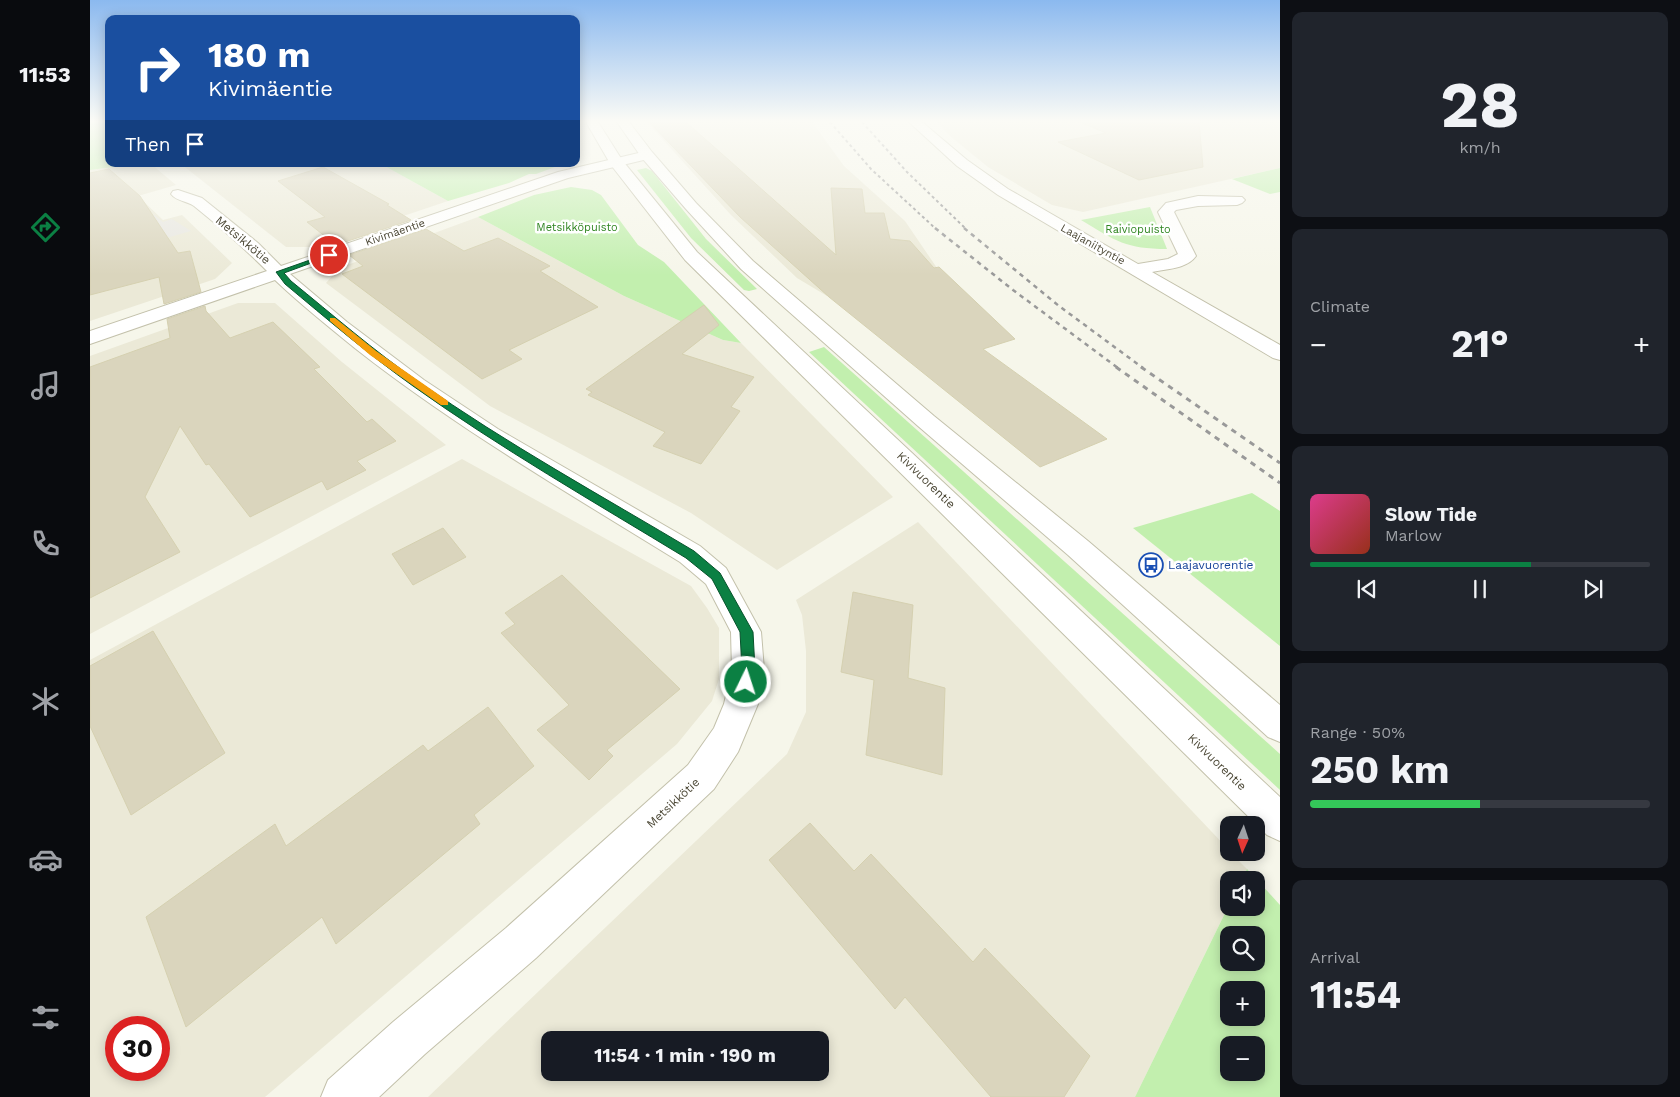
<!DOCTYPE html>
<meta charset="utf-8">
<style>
body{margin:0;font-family:"Work Sans",sans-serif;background:#20242c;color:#f1f3f6;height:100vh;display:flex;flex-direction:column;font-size:19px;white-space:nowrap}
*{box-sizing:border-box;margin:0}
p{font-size:16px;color:#9ea1a6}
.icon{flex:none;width:28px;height:28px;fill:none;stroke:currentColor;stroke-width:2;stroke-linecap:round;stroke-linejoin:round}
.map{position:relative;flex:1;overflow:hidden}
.side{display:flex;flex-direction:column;gap:12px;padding:12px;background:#0d0f14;width:400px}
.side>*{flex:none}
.top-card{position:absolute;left:15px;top:15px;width:475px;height:152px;border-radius:10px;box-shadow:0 2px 12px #0003;background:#1a4fa0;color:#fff;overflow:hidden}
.needle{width:32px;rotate:183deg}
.tools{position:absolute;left:1130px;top:816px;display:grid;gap:10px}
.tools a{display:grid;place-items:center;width:45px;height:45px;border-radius:10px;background:#171b24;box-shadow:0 2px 12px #0003;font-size:25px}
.speed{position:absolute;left:15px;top:1016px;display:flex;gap:10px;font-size:25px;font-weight:700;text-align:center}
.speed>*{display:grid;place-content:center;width:65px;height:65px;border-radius:50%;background:#171b24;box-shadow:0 2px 12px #0003;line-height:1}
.speed .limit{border:8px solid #d22;background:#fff;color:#111}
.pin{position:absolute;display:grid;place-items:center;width:42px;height:42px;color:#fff;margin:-21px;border:2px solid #fff;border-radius:50%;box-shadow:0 1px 5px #0007}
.me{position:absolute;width:55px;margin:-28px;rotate:4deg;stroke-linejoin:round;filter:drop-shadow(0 0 4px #0008)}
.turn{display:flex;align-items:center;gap:18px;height:105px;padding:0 20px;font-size:22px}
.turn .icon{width:65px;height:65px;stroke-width:2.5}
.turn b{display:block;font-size:35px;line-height:42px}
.then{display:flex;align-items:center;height:48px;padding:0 20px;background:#0003;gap:10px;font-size:19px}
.big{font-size:38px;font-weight:700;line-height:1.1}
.side .widget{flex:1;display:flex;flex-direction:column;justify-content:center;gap:8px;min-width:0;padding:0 18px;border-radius:10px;background:#20242c}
.side .dial{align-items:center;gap:0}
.dial b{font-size:65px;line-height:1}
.song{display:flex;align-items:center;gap:15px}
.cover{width:60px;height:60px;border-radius:8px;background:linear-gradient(135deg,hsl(330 70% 55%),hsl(10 70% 35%))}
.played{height:5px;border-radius:2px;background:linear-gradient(90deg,#0b8043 65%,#363941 65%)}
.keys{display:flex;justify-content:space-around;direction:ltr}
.heat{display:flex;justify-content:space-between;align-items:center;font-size:28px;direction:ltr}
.charge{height:8px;border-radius:4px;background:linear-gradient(90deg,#34c759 50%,#363941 0)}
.trip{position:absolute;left:451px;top:1031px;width:288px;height:50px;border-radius:10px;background:#171b24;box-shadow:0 2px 12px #0003;font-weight:700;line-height:50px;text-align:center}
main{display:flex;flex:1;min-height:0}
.tab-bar{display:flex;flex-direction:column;width:90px;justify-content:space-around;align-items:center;background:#090b0e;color:#9ea1a6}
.tab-bar .icon{width:35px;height:35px}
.tab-bar .active{color:#0b8043}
.tab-bar b{font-size:22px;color:#f1f3f6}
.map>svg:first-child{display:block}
.residential{fill:#ebe9d7;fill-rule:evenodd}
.green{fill:#c2efae;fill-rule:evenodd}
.parking{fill:#e8e7e1}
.building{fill:#dad5bd;stroke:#d5d0b0}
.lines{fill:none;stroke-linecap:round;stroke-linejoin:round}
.minor-casing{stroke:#c3c1ab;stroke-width:2}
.tertiary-casing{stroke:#c3c1ab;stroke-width:2}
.minor{fill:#fff;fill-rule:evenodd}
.tertiary{fill:#fff;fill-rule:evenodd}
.rail-far2{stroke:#999;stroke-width:2;stroke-dasharray:3 3;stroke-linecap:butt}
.rail-far1{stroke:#999;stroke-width:2.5;stroke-dasharray:4.5 4.5;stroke-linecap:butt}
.rail{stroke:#999;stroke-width:3;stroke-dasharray:5.5 5.5;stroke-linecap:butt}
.route{fill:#0b8043;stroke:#07532c}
.slow{fill:#f59e0b}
.labels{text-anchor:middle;stroke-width:5;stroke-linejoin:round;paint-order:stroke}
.far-park-label{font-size:11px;fill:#308622;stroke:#fff}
.far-street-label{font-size:11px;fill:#4c4836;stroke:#fff}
.street-label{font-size:12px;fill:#4c4836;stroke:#fff}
.transit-label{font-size:12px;fill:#164399;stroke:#fff;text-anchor:start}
</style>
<main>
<nav class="tab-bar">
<b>11:53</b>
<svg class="icon active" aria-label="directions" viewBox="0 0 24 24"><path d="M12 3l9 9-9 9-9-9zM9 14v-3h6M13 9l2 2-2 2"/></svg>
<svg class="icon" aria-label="music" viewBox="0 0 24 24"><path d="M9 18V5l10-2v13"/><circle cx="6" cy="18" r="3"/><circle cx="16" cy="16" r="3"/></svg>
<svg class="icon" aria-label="phone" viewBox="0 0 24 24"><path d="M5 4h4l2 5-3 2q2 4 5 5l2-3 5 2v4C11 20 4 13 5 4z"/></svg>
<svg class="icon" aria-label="climate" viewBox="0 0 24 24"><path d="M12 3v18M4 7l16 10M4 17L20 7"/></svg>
<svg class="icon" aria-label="car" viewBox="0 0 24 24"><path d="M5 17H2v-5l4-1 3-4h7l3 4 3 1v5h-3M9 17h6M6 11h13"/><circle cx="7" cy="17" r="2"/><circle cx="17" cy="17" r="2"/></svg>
<svg class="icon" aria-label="filters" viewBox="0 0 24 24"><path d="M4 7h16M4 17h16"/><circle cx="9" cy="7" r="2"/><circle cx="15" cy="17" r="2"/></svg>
</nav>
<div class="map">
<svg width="1190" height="1097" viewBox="0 0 1190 1097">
<rect width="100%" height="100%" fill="#f6f6ea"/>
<g class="residential">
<polygon points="557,122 722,122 754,166 815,221 847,268 737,296 707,278 641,215"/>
<polygon points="847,122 1190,122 1190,168 993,212 962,205 898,167 860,136"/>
<polygon points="48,164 61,164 86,185 48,196 73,220 92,215 142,263 125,279 0,321 0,170"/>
<polygon points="91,164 291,164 358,201 221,247 196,247"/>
<polygon points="388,217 534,296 633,340 651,343 803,497 687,570 601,513 400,406 236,283 249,268"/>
<polygon points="148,303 185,303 252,362 356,445 0,634 0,356"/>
<path d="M 372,459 L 601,586 L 617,608 L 629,628 L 629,679 L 622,701 L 587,744 L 175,1097 L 0,1097 L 0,660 ZM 26,1028 L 69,1028 L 69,1070 L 26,1070 Z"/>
<path d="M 828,522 L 1139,850 L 1139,852 L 1141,853 L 1157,869 L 1151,880 L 1139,880 L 1139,905 L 1045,1097 L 338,1097 L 697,754 L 716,712 L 716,651 L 712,615 L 706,600 ZM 460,1040 L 730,1040 L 730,1072 L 460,1072 Z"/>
</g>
<g class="green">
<polygon points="0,122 19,122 19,164 48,164 0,170"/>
<polygon points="291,164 473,164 446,174 439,174 419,183 358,201"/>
<polygon points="556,168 562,171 616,239 667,289 659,291 654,290 601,238 547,170"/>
<polygon points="1190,168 1190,192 1180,194 1142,179"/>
<polygon points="481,187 502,190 511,195 548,245 574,262 651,343 633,340 534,296 388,217 444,195"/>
<path d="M 1060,207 L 1077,249 C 1036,249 1026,241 991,220 Z"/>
<polygon points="734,347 1190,754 1190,790 719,352"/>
<polygon points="1162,493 1190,511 1190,646 1043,528"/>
<path d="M 1157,869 L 1190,905 L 1190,1097 L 1045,1097 L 1139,905 L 1139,908 L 1166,908 L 1166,880 L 1151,880 ZM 1139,935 L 1166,935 L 1166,962 L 1139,962 ZM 1139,990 L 1166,990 L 1166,1018 L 1139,1018 ZM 1139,1045 L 1166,1045 L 1166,1072 L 1139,1072 Z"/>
</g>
<polygon class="parking" points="64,215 73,222 82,219 101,231 41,248 24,226"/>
<g class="building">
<polygon points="559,122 596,122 746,255 741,188 772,189 775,213 794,213 800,239 820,241 844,268 849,267 925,339 893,349 1017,439 950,467 739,297 650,217"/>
<polygon points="990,122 1109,122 1113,167 1049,180 968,142 1016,133"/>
<polygon points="233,167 299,204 297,205 321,220 246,245 217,222 235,217 188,181"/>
<polygon points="19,169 50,196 88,253 100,251 111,292 74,304 69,277 0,295 0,173"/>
<polygon points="336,229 374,251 408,238 460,266 450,271 508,307 419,350 432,359 392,379 252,274 273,266 259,255"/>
<polygon points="614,305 629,325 592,354 664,377 641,407 650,411 611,464 563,446 575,432 498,395 502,392 496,389"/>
<polygon points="115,306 116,311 140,338 183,322 230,367 224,369 277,422 282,419 306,441 267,461 276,470 237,490 232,481 160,517 119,464 116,465 90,426 55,497 90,552 0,598 0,367 80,338 77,319"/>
<polygon points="353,528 376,557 323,585 302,554"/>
<polygon points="472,575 590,689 517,750 523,756 499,780 447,730 479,705 411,633 425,624 415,613"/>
<polygon points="763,592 823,605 818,678 855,688 852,775 776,755 784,680 751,672"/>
<polygon points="63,631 135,753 41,815 0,726 0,666"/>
<polygon points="398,707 444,766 384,815 390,824 246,944 232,917 96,1027 56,917 185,824 196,846 333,745 338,751"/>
<polygon points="720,823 764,871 781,854 883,962 895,948 1000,1056 974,1097 901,1097 815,997 805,1009 679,860"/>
</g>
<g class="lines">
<g class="minor-casing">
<g id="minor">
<path d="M 819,122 L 832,122 L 877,160 L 918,189 L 1048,264 L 1078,259 L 1088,254 L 1068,212 L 1076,203 L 1108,196 L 1152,197 L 1155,200 L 1152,203 L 1147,205 L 1108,206 L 1086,210 L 1084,212 L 1106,256 C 1097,269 1076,269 1062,272 L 1190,345 L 1190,360 L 1183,358 L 908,195 L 867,166 Z"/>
<path d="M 557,151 L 564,155 L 562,158 L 478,178 L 200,274 L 257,322 L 334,380 L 408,429 L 610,546 L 636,568 L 671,632 L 674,670 L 668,704 L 648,752 L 624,789 L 446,958 L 335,1054 L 289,1097 L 231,1097 L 238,1080 L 303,1022 L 416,928 L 598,765 L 624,728 L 634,704 L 642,670 L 641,632 L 616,584 L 590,562 C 480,494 368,429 266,349 C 239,327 210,304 185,280 L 0,344 L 0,331 L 177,271 C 154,248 129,226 104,206 C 97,201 86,201 81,194 L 83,191 L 88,190 L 112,198 L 168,243 L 191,266 L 468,172 Z"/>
</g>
</g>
<g class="tertiary-casing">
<g id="tertiary">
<polygon points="496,122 508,122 532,160 607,252 1190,797 1190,841 1177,835 595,260 521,165"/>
<polygon points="527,122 539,122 562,152 606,203 663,261 844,416 998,541 1190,705 1190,742 1178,737 978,555 828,426 651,269 596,209 552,158"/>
</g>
</g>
<use href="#minor" class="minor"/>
<use href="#tertiary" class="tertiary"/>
<g class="rail-far2">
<polyline points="740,122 781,169 846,229"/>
<polyline points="772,122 817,172 876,229"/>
</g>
<g class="rail-far1">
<polyline points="845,228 923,290 1028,368"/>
<polyline points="874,228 969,306 1053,368"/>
</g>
<g class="rail">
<polyline points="1026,367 1190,483"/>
<polyline points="1051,367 1190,463"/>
</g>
</g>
<linearGradient id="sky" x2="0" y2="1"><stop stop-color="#8bb9ef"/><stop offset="0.44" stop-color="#fbfbf6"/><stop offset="1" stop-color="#fbfbf6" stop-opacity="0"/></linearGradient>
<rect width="1190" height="275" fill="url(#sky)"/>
<path class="route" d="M 237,254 L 243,255 L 194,273 L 201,281 C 243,315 284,351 329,382 C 417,444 512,496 604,551 L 630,573 L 663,632 L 665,670 L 660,686 L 656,688 L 651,686 L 649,682 L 652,670 L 650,632 L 622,579 L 596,558 C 504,502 410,448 323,386 C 278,354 237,319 195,284 L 186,272 Z"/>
<polygon class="slow" points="240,318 245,318 286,351 358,401 358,405 351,405 280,355 240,321"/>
<defs>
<g id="bus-ring" transform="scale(1.25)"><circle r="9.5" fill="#fff" stroke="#1a4fb4" stroke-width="1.5"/><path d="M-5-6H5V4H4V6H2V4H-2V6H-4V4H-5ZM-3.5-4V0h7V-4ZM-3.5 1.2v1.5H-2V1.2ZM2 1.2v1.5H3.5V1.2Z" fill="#1a4fb4"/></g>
</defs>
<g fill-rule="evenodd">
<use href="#bus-ring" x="1061" y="565"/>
</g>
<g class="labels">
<g class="far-park-label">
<text x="487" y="231">Metsikköpuisto</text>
<text x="1048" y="233">Raiviopuisto</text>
</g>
<g class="far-street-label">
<text transform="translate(305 232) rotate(-19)" y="4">Kivimäentie</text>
<text transform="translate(1003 244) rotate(29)" y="4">Laajaniityntie</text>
</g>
<g class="street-label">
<text transform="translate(153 240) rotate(40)" y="4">Metsikkötie</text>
<text transform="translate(836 480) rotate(44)" y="4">Kivivuorentie</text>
<text transform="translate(1127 762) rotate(44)" y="4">Kivivuorentie</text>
<text transform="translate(583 803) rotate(-43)" y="4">Metsikkötie</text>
</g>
<g class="transit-label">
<text x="1078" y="569">Laajavuorentie</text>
</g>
</g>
</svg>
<div class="tools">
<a><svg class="needle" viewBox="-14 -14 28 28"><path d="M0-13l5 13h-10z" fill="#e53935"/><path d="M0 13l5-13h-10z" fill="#9ea1a6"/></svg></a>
<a><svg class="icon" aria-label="sound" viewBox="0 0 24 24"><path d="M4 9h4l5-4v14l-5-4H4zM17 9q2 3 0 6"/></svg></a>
<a><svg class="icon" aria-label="search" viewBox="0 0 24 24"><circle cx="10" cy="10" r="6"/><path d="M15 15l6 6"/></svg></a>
<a>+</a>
<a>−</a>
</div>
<div class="speed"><div class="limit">30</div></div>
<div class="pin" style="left:239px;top:255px;background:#d93025"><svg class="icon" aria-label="arrive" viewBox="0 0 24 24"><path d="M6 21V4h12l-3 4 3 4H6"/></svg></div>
<svg class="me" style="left:656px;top:682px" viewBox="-20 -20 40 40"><circle r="17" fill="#0b8043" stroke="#fff" stroke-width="3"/><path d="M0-11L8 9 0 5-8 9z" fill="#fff"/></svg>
<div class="trip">11:54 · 1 min · 190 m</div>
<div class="top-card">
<div class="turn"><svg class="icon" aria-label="right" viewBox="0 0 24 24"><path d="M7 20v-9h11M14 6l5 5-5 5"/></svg><div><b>180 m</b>Kivimäentie</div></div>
<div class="then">Then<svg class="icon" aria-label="arrive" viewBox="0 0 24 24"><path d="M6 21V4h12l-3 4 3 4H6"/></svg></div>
</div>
</div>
<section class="side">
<div class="widget dial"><b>28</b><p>km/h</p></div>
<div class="widget"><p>Climate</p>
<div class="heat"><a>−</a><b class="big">21°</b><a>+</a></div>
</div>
<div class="widget">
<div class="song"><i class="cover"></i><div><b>Slow Tide</b><p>Marlow</p></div></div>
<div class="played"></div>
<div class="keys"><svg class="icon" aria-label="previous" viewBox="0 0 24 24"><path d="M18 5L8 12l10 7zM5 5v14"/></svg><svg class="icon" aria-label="pause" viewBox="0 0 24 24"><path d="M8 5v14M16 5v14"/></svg><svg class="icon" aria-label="next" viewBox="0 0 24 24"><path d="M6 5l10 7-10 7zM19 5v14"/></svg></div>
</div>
<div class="widget"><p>Range · 50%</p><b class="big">250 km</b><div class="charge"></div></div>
<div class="widget"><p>Arrival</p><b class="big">11:54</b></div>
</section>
</main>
